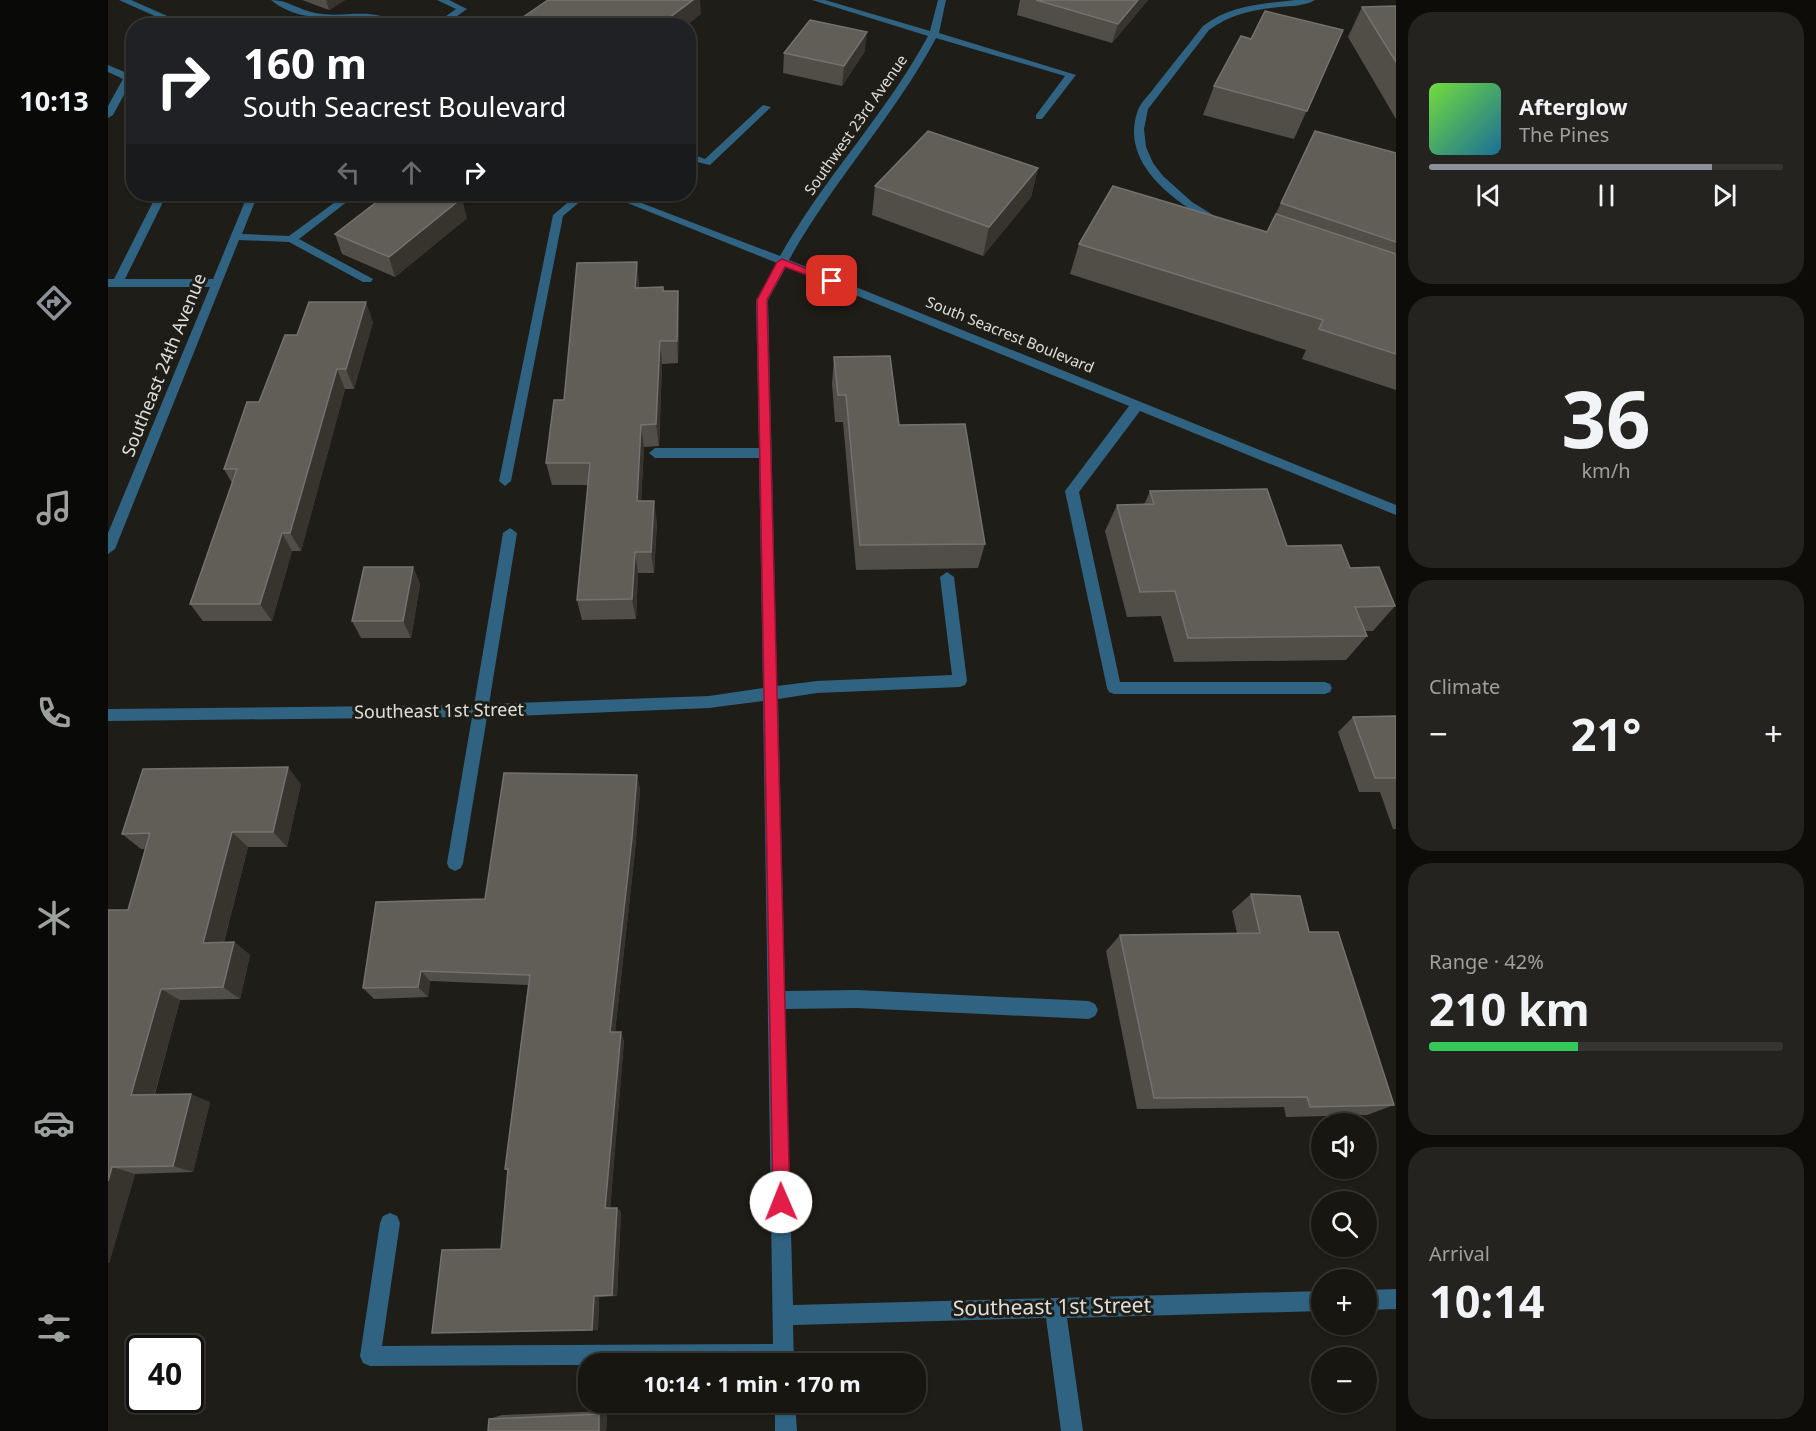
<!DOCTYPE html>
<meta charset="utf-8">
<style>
body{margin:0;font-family:"Noto Sans",sans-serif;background:#24231f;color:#f1f3f6;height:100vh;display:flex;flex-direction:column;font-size:22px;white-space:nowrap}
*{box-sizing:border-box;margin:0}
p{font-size:20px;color:#9e9f9f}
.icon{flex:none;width:33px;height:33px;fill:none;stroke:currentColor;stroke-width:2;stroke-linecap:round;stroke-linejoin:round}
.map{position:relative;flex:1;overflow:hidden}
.details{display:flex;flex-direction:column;gap:12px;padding:12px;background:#0d0c09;width:420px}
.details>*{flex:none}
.top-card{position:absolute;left:18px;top:18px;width:570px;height:183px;border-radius:24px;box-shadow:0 2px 4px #0004,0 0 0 2px #363531;background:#202124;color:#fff;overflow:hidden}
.tools{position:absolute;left:1203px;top:1113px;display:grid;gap:12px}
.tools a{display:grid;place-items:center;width:66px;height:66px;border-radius:50%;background:#171611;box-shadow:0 2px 4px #0004,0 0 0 2px #363531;font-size:30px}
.speed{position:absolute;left:18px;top:1335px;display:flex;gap:12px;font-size:30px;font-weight:700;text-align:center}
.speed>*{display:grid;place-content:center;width:78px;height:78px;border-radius:50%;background:#171611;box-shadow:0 2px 4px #0004,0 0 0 2px #363531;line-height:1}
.speed .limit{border:3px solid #111;border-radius:9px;background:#fff;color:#111}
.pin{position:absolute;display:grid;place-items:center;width:51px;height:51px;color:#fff;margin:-26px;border-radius:12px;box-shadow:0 3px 9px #0006}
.me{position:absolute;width:66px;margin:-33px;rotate:359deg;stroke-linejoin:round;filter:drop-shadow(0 0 4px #0008)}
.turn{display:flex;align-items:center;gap:21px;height:126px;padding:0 18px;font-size:27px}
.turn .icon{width:78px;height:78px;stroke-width:2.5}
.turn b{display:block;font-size:42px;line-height:51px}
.lanes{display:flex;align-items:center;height:57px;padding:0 18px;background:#0003;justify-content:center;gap:30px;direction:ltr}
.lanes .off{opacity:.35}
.big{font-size:45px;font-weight:700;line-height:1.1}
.details .widget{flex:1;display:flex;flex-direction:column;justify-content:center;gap:9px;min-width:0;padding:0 21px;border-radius:24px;background:#24231f}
.details .dial{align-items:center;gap:0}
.dial b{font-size:78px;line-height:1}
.song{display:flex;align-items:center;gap:18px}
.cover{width:72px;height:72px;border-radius:9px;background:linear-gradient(135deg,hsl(100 70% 55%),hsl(200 70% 35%))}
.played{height:6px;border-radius:3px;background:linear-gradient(90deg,#8c9099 80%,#363531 80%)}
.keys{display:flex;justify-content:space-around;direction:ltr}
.heat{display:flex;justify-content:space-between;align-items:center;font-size:33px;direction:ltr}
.charge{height:9px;border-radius:4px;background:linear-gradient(90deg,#34c759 42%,#363531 0)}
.trip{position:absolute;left:470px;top:1353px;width:348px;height:60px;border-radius:24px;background:#171611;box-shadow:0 2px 4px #0004,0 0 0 2px #363531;font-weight:700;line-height:60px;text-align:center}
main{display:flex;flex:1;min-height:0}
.menu{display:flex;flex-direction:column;width:108px;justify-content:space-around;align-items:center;background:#090907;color:#9e9f9f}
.menu .icon{width:42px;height:42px}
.menu .selected{color:#8c9099}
.menu b{font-size:27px;color:#f1f3f6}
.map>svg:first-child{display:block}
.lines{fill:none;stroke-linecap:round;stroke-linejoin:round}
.minor{fill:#2f6381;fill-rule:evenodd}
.wall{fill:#514e47}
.shaded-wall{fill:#36342d}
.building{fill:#605e57;stroke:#74726c;stroke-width:1.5}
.route{fill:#e11d48;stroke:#92132f;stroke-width:1.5}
.labels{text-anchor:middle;stroke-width:6;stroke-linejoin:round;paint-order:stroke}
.far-street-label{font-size:15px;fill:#e0dfdb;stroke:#1f1d17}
.street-label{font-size:18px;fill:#e0dfdb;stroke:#1f1d17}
.near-street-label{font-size:21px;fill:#e0dfdb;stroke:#1f1d17}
</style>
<main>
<nav class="menu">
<b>10:13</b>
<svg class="icon selected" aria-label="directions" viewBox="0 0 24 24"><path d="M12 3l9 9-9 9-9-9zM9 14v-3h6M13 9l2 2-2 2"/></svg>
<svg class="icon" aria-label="music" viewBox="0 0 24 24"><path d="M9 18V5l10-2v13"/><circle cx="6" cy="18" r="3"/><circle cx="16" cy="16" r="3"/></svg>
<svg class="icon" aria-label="phone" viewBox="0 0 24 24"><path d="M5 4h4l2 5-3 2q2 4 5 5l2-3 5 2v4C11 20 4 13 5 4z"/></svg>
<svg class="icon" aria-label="climate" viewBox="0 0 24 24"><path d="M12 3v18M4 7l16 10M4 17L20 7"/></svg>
<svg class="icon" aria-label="car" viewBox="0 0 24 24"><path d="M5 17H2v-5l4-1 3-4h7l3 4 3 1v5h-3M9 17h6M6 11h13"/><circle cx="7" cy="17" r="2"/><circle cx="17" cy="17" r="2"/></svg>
<svg class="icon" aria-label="filters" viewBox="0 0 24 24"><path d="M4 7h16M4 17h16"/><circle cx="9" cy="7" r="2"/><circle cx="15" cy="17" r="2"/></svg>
</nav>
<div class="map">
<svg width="1288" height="1431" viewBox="0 0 1288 1431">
<rect width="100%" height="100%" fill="#1f1d17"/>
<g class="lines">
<g class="minor">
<polygon points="11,0 23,0 82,26 69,26"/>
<path d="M 163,0 C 180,0 191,10 207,13 C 238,19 265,5 294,26 C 281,26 274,20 262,19 C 227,15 194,25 163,0 Z"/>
<polygon points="329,0 341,0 359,9 335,26 324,26 348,9"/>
<path d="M 704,0 L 717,0 L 822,31 L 830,0 L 838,0 L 831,33 L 968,75 L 934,119 L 928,119 L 928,115 L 957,76 L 828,38 C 786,117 724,182 681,260 L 1288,505 L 1288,515 L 1032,411 L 971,492 L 1012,682 L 1217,682 L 1222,684 L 1224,688 L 1222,692 L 1217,694 L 1006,694 L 1001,692 L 999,688 L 957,491 L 1021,406 L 678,267 L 660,300 L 669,686 L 709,681 L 844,675 L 832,577 L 839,572 L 846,577 L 859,681 L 857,685 L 852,687 L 709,693 L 670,699 L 677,991 L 749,990 L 981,1001 L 987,1004 L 990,1010 L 987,1016 L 981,1019 L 749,1008 L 677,1009 L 685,1305 L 1214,1291 L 1214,1311 L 959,1318 L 975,1431 L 953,1431 L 938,1318 L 685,1325 L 686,1364 L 262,1366 L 255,1363 L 252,1356 L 272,1223 L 275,1216 L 282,1213 L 289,1216 L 292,1223 L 274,1346 L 665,1344 L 655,701 L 601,708 L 379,717 L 355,863 L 353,868 L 347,871 L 341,868 L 339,863 L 364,717 L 0,721 L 0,709 L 366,705 L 395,533 L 402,528 L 409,533 L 381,704 L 601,696 L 655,688 L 651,458 L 547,458 L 541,453 L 547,448 L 651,448 L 648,300 L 669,263 L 497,194 L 510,194 L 672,256 C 715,179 778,114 820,36 Z"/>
<path d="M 1187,0 L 1207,0 C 1198,6 1182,6 1171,7 C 1145,10 1123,14 1101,30 L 1040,109 L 1036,129 L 1038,147 L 1045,163 L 1055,176 L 1084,202 L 1118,223 L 1113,226 L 1109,225 C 1069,204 1010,164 1030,110 C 1033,102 1041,95 1046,88 C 1062,67 1079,47 1095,26 C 1123,5 1153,4 1187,0 Z"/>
<polygon points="0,65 26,76 26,83 23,82 5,115 0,118 0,106 15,79 0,72"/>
<polygon points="655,105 663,107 602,165 580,160 580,153 597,159"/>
<polygon points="49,194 59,194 17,279 105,279 140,194 150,194 134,234 181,236 238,194 249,194 191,239 265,279 263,282 255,282 181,242 131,240 7,549 0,554 0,533 102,287 0,287 0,279 6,279"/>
<polygon points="470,194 481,194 455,216 403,481 397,486 391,481 445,215"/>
<polygon points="1288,1289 1288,1309 1258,1310 1258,1290"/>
<polygon points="667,1402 687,1402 689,1431 667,1431"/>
</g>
</g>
<g class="wall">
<polygon points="194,0 237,0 221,10"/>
<polygon points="912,0 1040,0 1004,43 909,15"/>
<polygon points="1288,6 1288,119 1240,37 1254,7"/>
<polygon points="1235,30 1186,139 1095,115 1106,86 1143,39"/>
<polygon points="757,51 734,86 675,73 676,53"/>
<polygon points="1207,131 1288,153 1288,390 1194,359 1198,350 962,274 971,244 1159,232"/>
<polygon points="930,168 923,197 875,256 764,215 767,186"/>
<polygon points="359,218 287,277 234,254 227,234"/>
<polygon points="529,262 531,288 556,291 570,291 571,314 570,363 554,364 551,446 536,447 533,501 549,522 546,573 530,573 528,619 474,620 469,600 480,485 444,485 438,463 456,400"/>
<polygon points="265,322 246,389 237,389 193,551 184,551 164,621 95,621 82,604 124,483 116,469 151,402 189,335"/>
<polygon points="726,357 791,425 877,544 870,568 748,570 735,422 727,422 724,384"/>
<polygon points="1042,491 1179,546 1242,568 1287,606 1265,631 1257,631 1259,636 1238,660 1066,662 1053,616 1019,617 997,531 1009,505 1036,505"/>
<polygon points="305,567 312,584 303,638 253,638 244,621"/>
<polygon points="1288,716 1288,829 1285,829 1272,792 1251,792 1230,732 1245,717"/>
<polygon points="529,775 532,790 527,851 507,1032 516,1041 502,1208 509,1208 513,1212 509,1296 491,1297 490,1330 324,1333 393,1249 400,1171 397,1169 420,985 322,981 320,997 266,999 255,988 377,899"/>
<polygon points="193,784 179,847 140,847 116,942 126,942 142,955 132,999 72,1000 47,1094 102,1102 85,1172 27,1174 1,1263 0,1263 0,910 20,910 37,849 33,849 14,834"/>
<polygon points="1143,894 1201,932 1286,1105 1259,1115 1178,1117 1176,1107 1029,1109 998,951 1012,935 1129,933 1124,911"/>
<polygon points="499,1411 498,1431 381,1419 394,1415"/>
</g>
<g class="shaded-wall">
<polygon points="218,0 237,0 221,10"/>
<polygon points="585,0 592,0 593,14 578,26 550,26"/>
<polygon points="1030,0 1040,0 1004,43 1010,24"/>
<polygon points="759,32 757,51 734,86 736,66"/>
<polygon points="930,168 923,197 875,256 881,227"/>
<polygon points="354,198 359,218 287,277 281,257"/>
<polygon points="529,262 531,285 529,311 527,288"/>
<polygon points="570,291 571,314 570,363 569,341"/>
<polygon points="258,302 265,322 246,389 238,369"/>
<polygon points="552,341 554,364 551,446 548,424"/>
<polygon points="229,369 237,389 193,551 182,533"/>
<polygon points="533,425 536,447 532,522 529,501"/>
<polygon points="546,501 549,522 546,573 543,552"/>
<polygon points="174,533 184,551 164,621 152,604"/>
<polygon points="527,552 530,573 528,619 524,599"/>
<polygon points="305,567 312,584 303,638 295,621"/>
<polygon points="180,767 193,784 179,847 165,832"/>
<polygon points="529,775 532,790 527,851 506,1041 502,1032"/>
<polygon points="124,832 140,847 112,956 95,943"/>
<polygon points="126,942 142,955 132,999 115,987"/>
<polygon points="313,971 322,981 320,997 310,987"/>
<polygon points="53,989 72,1000 44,1103 23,1095"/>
<polygon points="513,1032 516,1041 502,1212 497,1208"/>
<polygon points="83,1094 102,1102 85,1172 65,1166"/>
<polygon points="4,1167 27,1174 1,1263 0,1263 0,1181"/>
<polygon points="509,1208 513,1212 509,1296 504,1295"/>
<polygon points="486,1296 491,1297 490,1330 484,1330"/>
<polygon points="499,1411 498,1431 491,1431 491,1414"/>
</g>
<g class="building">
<polygon points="440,0 585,0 550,26 402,26"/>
<polygon points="928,0 1030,0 1010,24"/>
<polygon points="1288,6 1288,62 1254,7"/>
<polygon points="1157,11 1235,30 1199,111 1106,86 1133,36 1143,39"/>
<polygon points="702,20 759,32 736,66 676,53"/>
<polygon points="820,131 930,168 881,227 767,186"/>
<polygon points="1207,131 1288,153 1288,242 1173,203"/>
<polygon points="1005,186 1159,232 1168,214 1288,254 1288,354 1211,329 1215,320 971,244"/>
<polygon points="279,194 343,194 354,198 281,257 227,234"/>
<polygon points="529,262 527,288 555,287 555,291 570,291 569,341 552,341 548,424 533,425 529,501 546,501 543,552 527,552 524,599 469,600 482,463 438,463 446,400 456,400 469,263"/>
<polygon points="201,302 258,302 238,369 229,369 182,533 174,533 152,604 82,604 129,469 116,469 139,402 151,402 177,335 189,335"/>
<polygon points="782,356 791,425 857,424 877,544 752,545 738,395 730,395 726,357"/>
<polygon points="1159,489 1179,546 1233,545 1242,568 1271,567 1287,606 1247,607 1259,636 1080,638 1067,591 1032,592 1009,505 1046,504 1042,491"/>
<polygon points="256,567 305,567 295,621 244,621"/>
<polygon points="1288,716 1288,778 1267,778 1245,717"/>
<polygon points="180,767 165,832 124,832 95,943 126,942 115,987 53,989 23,1095 83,1094 65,1166 4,1167 0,1181 0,910 20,910 42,833 14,834 35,769"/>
<polygon points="396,773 529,775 524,838 502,1032 513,1032 497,1208 509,1208 504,1295 486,1296 484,1330 324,1333 334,1250 393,1249 400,1169 397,1169 422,975 313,971 310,987 255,988 268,902 377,899"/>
<polygon points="1143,894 1192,896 1201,932 1230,932 1286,1105 1202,1107 1199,1097 1046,1098 1012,935 1152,933"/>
<polygon points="491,1414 491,1431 380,1431 381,1419"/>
</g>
<polygon class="route" points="674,259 730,281 728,283 721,283 677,267 659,300 682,1202 680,1209 673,1211 667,1209 665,1202 649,300 669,262"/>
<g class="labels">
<g class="far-street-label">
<text transform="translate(748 125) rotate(-55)" y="5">Southwest 23rd Avenue</text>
<text transform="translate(902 335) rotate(22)" y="5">South Seacrest Boulevard</text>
</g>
<g class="street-label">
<text transform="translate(56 365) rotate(-68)" y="6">Southeast 24th Avenue</text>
<text transform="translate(331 711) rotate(-1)" y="6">Southeast 1st Street</text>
</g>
<g class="near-street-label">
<text transform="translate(944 1307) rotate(-1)" y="7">Southeast 1st Street</text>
</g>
</g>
</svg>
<div class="tools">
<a><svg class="icon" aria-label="sound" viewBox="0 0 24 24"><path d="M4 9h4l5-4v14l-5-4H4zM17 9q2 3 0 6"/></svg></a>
<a><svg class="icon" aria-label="search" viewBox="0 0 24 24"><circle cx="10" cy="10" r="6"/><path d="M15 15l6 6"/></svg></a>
<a>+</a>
<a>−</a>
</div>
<div class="speed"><div class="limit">40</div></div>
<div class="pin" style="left:724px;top:281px;background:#d93025"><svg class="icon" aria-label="arrive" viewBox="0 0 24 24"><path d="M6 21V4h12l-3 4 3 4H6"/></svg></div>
<svg class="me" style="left:673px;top:1202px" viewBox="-20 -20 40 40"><circle r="19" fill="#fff"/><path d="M0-13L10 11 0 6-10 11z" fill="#e11d48"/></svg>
<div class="trip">10:14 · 1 min · 170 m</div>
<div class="top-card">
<div class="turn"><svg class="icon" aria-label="right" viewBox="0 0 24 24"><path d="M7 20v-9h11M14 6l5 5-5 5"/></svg><div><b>160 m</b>South Seacrest Boulevard</div></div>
<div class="lanes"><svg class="icon off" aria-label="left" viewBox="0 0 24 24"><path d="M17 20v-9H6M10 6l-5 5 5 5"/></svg><svg class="icon off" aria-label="ahead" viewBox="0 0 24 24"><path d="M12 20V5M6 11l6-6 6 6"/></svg><svg class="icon" aria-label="right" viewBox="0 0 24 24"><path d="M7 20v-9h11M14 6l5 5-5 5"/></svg></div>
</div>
</div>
<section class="details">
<div class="widget">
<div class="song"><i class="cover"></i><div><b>Afterglow</b><p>The Pines</p></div></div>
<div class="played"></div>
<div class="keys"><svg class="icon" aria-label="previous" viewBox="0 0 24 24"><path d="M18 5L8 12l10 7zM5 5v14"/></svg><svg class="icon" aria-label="pause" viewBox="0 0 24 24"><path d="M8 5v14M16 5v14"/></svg><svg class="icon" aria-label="next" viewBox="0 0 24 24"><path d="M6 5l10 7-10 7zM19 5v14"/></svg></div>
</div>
<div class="widget dial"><b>36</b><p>km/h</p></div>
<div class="widget"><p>Climate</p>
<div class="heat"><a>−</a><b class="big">21°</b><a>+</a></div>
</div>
<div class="widget"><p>Range · 42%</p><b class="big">210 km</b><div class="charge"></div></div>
<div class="widget"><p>Arrival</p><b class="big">10:14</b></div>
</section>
</main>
